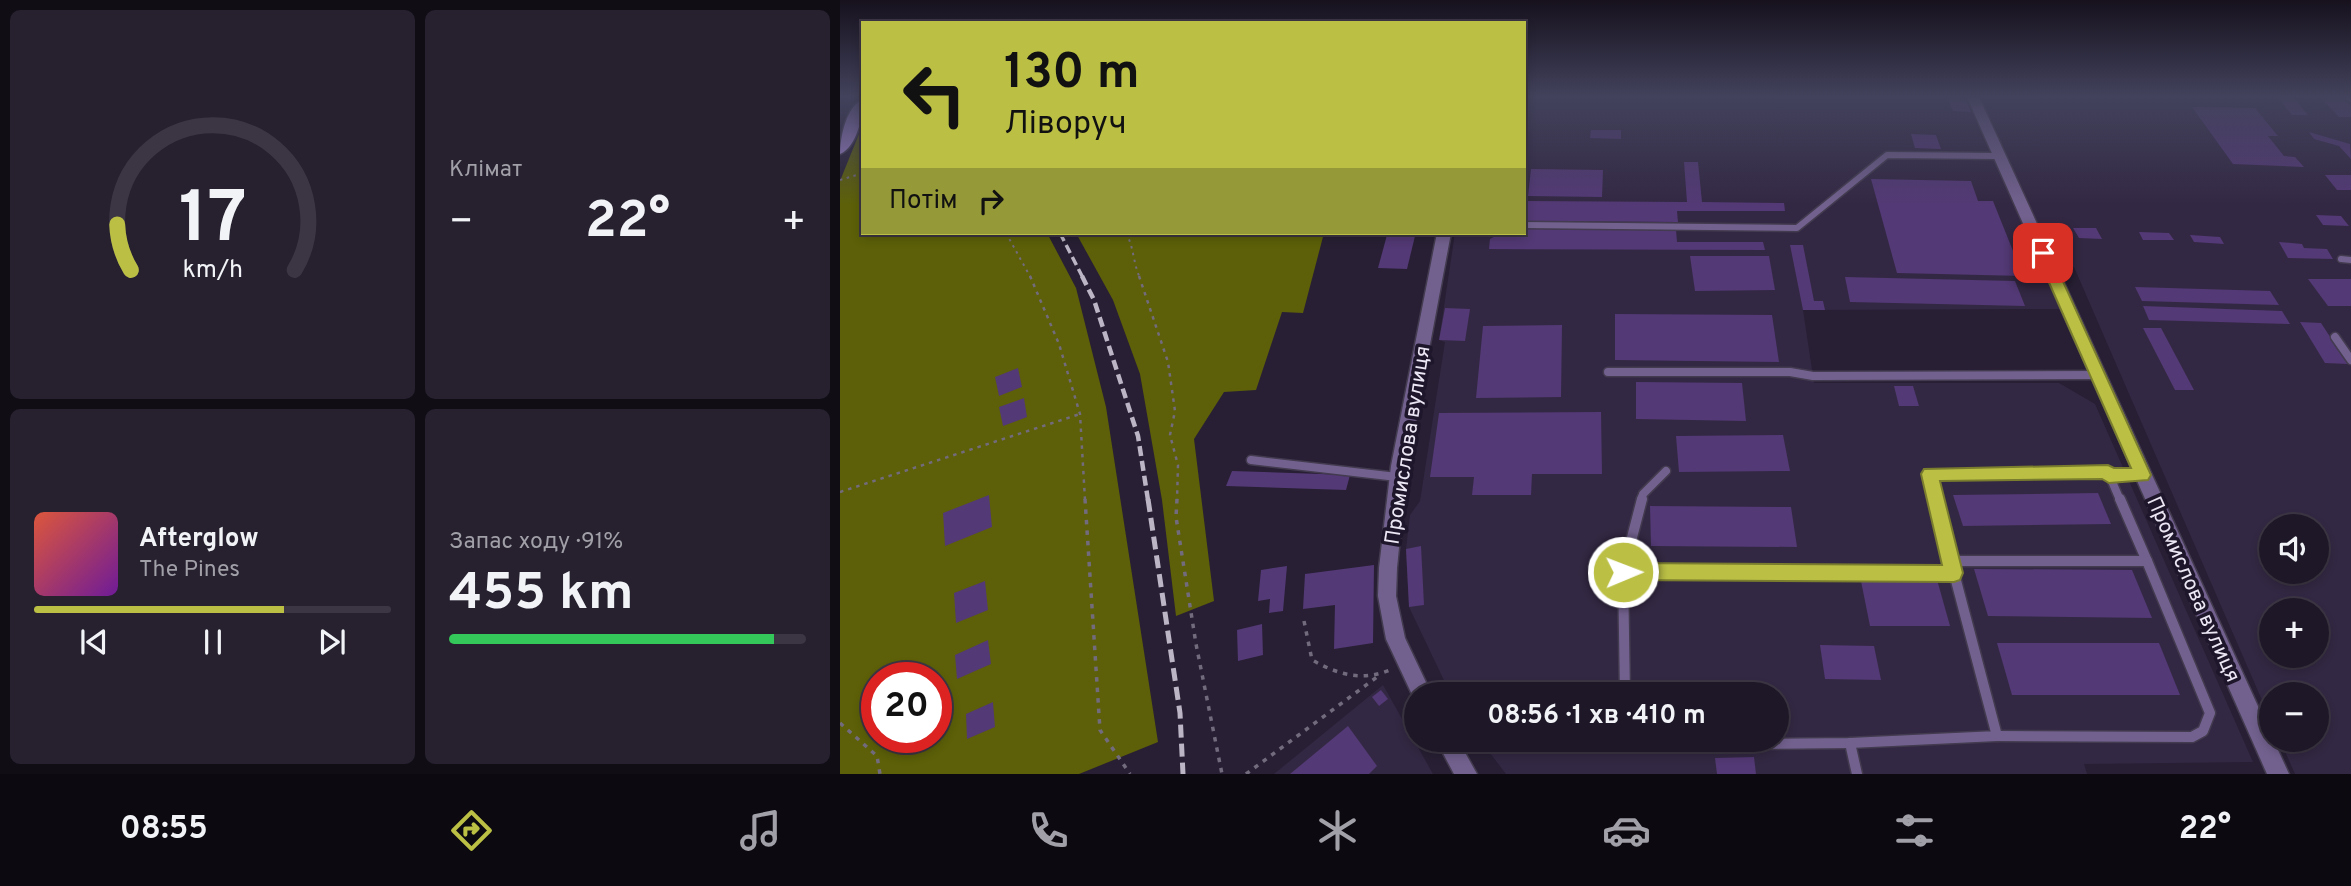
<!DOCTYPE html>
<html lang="uk">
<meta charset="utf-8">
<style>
body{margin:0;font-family:Overpass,sans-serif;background:#26202f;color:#f1f3f6;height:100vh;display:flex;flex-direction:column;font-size:26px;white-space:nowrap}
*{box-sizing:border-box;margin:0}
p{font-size:23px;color:#a19fa7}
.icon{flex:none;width:38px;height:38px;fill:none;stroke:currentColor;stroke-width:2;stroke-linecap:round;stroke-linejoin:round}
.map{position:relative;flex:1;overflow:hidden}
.drawer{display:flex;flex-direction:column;gap:10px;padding:10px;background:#100d15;width:840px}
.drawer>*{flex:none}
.top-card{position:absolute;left:21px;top:21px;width:665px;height:214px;border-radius:0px;box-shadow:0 4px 10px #0003,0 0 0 2px #3c3644;background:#bbc045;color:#111;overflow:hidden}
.buttons{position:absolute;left:1419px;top:514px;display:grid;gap:14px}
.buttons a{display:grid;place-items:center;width:70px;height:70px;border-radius:50%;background:#1e1727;box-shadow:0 4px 10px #0003,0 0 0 2px #3c3644;font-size:35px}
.speed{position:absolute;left:21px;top:662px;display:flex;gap:14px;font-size:35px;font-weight:700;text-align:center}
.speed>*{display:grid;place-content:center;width:91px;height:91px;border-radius:50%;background:#1e1727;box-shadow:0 4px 10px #0003,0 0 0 2px #3c3644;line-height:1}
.speed .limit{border:10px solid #d22;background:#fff;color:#111}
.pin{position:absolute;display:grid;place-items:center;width:60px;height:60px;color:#fff;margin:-30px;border-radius:14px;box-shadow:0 4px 10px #0006}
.me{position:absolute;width:77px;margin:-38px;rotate:89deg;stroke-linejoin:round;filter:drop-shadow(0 0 5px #0008)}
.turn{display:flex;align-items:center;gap:24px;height:147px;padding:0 28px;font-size:32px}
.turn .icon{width:91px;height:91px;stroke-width:2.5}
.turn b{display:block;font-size:49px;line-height:60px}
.then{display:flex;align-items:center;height:66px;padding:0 28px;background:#0003;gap:14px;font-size:26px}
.big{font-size:52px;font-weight:700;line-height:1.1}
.drawer .tile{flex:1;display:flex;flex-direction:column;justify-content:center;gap:10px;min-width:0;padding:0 24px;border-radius:10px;background:#26202f}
.drawer .dial{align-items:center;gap:0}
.dial svg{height:182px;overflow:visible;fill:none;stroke:#3c3644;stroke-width:7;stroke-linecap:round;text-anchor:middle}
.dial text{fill:#f1f3f6;stroke:none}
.song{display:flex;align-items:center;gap:21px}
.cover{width:84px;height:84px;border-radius:10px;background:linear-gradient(135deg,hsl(10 70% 55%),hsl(280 70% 35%))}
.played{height:7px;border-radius:4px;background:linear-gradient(90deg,#bbc045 70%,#3c3644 70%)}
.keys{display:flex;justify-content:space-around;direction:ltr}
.heat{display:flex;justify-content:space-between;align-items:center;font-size:38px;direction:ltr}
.charge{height:10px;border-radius:5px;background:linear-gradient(90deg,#34c759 91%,#3c3644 0)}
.drawer .tiles{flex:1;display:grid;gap:10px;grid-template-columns:repeat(2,1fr)}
.trip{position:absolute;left:564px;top:682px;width:385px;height:70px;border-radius:35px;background:#1e1727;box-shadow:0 4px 10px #0003,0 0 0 2px #3c3644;font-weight:700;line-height:70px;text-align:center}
.tab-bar{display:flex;height:112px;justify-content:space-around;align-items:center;background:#0c0910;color:#a19fa7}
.tab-bar .icon{width:49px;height:49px}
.tab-bar .selected{color:#bbc045}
.tab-bar b{font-size:32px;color:#f1f3f6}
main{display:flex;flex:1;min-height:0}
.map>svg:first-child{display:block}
.built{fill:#332843;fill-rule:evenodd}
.forest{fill:#5d6008;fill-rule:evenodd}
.building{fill:#533975}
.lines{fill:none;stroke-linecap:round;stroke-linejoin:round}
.service-far2-casing{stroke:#433b4f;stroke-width:9}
.service-far1-casing{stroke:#433b4f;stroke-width:11}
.service-casing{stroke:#433b4f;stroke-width:13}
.minor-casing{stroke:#433b4f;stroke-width:3}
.secondary-casing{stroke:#433b4f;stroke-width:3}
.path-far2{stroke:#726b7d;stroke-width:2;stroke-dasharray:2.5 4.5;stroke-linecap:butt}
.path-far1{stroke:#726b7d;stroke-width:2.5;stroke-dasharray:3.5 5;stroke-linecap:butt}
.path{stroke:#726b7d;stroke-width:3.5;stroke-dasharray:4.5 6;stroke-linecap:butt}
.service-far2{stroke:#72618e;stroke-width:6}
.service-far1{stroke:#72618e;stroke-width:8}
.service{stroke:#72618e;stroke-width:10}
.minor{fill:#72618e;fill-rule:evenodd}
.secondary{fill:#9f83cb;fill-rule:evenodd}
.rail-far2{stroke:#bbb5c5;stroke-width:3.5;stroke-dasharray:9 4.5;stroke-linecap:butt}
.rail-far1{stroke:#bbb5c5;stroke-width:4.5;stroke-dasharray:10 5;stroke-linecap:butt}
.rail{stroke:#bbb5c5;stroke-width:5;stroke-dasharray:13 6;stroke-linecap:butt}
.route{fill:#bbc045;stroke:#7a7d2d;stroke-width:2}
.labels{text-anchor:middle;stroke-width:7;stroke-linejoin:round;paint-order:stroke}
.street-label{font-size:21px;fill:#ece7f5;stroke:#1e162a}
</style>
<main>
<section class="drawer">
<div class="tiles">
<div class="tile dial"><svg viewBox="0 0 100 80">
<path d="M14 69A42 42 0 1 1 86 69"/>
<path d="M14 69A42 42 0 0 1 8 49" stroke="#bbc045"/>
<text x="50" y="56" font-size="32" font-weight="700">17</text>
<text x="50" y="72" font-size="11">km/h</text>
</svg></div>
<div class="tile"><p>Клімат</p>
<div class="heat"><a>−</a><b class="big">22°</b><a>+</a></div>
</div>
<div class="tile">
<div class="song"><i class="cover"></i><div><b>Afterglow</b><p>The Pines</p></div></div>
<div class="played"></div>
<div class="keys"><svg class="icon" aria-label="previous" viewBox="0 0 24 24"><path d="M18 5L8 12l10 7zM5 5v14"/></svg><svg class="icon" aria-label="pause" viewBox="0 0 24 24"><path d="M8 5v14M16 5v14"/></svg><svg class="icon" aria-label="next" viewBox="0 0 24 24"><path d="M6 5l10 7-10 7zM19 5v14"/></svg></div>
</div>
<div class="tile"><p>Запас ходу · 91%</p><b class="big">455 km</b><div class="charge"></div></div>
</div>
</section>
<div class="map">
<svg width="1511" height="774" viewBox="0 0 1511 774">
<rect width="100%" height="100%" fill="#281f34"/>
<g class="built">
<polygon points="684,97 1125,97 1223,309 963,310 974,383 1219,383 1255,404 1413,762 1244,764 1247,774 666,774 640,740 936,740 936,695 611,695 569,607 566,549 570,515 580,501 605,342 599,340 615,233 684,233"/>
<path d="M 1135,97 L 1509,97 L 1511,99 L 1511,774 L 1455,774 L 1440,740 L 1477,740 L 1477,695 L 1432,695 L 1431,721 L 1234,267 L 1220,267 ZM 1432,527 L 1477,527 L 1477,572 L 1432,572 ZM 1432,611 L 1477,611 L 1477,656 L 1432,656 Z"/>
<polygon points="543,685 593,774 434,774"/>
</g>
<g class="forest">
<path d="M 23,124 L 23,233 L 207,233 L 236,288 L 266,407 L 318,742 L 239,774 L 0,774 L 0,181 ZM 37,677 L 96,677 L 96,737 L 37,737 Z"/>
<polygon points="236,233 484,233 463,313 442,312 416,390 384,392 354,439 374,601 336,616 322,500 300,374 273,300"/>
</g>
<g class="building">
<polygon points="1107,97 1125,97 1131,112 1113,111"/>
<polygon points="1437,97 1453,97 1468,115 1452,115"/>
<polygon points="1480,97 1502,97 1511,106 1511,117 1499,117"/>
<polygon points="1352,107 1415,108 1438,136 1428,136 1444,156 1455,157 1464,167 1393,164"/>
<polygon points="751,130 781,130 781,139 750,138"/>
<polygon points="1469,132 1510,144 1511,159 1499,146 1474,139"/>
<polygon points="1071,134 1096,135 1101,149 1075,148"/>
<polygon points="844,162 858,162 862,202 944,203 945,211 837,211 838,222 684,221 684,201 847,202"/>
<polygon points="691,169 763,170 762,197 688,196"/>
<polygon points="1485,175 1511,175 1511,190 1497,190"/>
<polygon points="1031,179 1131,181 1138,201 1153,201 1183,276 1057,273"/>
<polygon points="1476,215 1501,216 1509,226 1483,225"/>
<polygon points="1233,228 1256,228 1262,239 1239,238"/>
<polygon points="684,229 836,230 837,242 923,242 925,250 649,249 650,239 661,233 684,233"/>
<polygon points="1203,229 1216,229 1226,250 1213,249"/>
<polygon points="1299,232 1329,233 1334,240 1303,240"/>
<polygon points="547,235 575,236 567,269 538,268"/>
<polygon points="1350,235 1380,237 1384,244 1354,242"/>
<polygon points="1439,242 1462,244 1464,248 1487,249 1493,259 1448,258"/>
<polygon points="950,245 963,245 974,301 983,301 985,310 963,310"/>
<polygon points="850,256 929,256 935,290 855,291"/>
<polygon points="1005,277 1175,281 1185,306 1010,302"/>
<polygon points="1468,279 1511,279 1511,306 1488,306"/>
<polygon points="1295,287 1430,291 1439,305 1302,301"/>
<polygon points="1303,306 1442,311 1450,324 1309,320"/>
<polygon points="605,308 630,309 625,341 599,340"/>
<polygon points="775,314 932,315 939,362 775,360"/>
<polygon points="1460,322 1481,323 1508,364 1485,363"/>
<polygon points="722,325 721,397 636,398 643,326"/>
<polygon points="1303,328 1321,328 1354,390 1335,390"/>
<polygon points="178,368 182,387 159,396 155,377"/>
<polygon points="796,382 902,383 906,421 796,419"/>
<polygon points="1054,386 1073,386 1079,406 1059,406"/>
<polygon points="184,398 187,417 163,426 159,407"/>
<polygon points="761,412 762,474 692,474 691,495 632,495 634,477 590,477 599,413"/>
<polygon points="943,435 950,471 839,472 836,436"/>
<polygon points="392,471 510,475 506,490 386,486"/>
<polygon points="1258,493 1271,524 1123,526 1113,495"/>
<polygon points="149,495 152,527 105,546 103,513"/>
<polygon points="810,506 951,507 957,547 811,546"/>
<polygon points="581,546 584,605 569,607 566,549"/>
<polygon points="534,565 533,643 494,649 495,605 463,609 465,574"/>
<polygon points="447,566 443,611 429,613 430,599 418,601 421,570"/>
<polygon points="1134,569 1292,570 1312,618 1148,616"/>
<polygon points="1020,576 1096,576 1110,626 1030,626"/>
<polygon points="145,581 148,610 116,623 114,593"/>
<polygon points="422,624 423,655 398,661 397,630"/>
<polygon points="148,640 151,664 117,679 115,655"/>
<polygon points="1157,643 1319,643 1340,695 1172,695"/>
<polygon points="980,645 1034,646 1041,680 985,679"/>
<polygon points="541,690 548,699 539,706 532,697"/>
<polygon points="153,702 155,727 127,739 126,714"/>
<polygon points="508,726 537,766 529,774 450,774"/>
<polygon points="914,757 916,774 877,774 875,758"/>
</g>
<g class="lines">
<g class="service-far2-casing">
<g id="service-far2">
<polyline points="684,225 957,228 1047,155 1159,156"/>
<polyline points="1501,259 1511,260"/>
</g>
</g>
<g class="service-far1-casing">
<g id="service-far1">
<polyline points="1495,337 1511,360"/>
<polyline points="768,372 950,372 973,376 1257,375"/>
<polyline points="411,460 557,477"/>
<polyline points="1269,475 1302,475"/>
<polyline points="801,500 803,494 826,471"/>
<polyline points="1096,500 1090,474 1268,472 1280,500"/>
</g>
</g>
<g class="service-casing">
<g id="service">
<polyline points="1096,499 1114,573"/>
<polyline points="1280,499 1307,561"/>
<polyline points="1111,561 1307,561 1370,713 1363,731 1352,737 1157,736"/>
<polyline points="783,572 802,499"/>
<polyline points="785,695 783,572 1114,573 1157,736 1010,743 816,745 807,740"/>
<polyline points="1010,743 1017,774"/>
</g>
</g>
<g class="minor-casing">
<g id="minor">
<polygon points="1127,97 1139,97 1449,774 1427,774"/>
<polygon points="1503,97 1511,97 1511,102"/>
<polygon points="597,233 611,233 567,466 557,568 556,596 565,638 592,695 576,695 576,703 546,639 538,596 539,568 551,466"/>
<polygon points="596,740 618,740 637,774 614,774"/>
</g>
</g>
<g class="secondary-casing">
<path id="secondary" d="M 23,99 C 23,116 17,147 0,154 C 0,137 6,107 23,99 Z"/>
</g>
<g class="path-far2">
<polyline points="0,180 23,173"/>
<polyline points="166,233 191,278"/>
<path d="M 286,233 C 294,247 293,263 300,278"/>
</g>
<g class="path-far1">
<polyline points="190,276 219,344 240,414 245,500"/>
<polyline points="299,276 328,362 335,411 330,435 338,465 337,500"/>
<polyline points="0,492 240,414"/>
</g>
<g class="path">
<polyline points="245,499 260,730 290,774"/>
<polyline points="337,499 336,517 356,644 382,774"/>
<path d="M 464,621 L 472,660 C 499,675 523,682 552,669"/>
<polyline points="0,723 37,756 40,774"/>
<polyline points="406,774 537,677"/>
</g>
<use href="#service-far2" class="service-far2"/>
<use href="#service-far1" class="service-far1"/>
<use href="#service" class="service"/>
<use href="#minor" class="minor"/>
<use href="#secondary" class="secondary"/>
<polyline class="rail-far2" points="220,233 243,278"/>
<polyline class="rail-far1" points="242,276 254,300 298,436 308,500"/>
<polyline class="rail" points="308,499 340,713 343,774"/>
</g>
<linearGradient id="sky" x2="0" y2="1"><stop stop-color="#16111d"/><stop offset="0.47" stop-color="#42425c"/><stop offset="1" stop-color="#42425c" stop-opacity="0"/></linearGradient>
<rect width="1511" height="205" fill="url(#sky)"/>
<polygon class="route" points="1203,248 1210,253 1311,475 1308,480 1269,483 1262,479 1100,481 1123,573 1120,580 1114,582 783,580 776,578 774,572 776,566 783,563 1102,565 1081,474 1084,469 1268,465 1274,468 1291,468 1196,253"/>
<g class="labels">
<g class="street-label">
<text transform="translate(567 445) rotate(-81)" y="7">Промислова вулиця</text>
<text transform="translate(1354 589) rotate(66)" y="7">Промислова вулиця</text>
</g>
</g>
</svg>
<div class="buttons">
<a><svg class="icon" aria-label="sound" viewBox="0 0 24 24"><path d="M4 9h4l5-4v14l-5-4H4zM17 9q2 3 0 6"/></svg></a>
<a>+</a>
<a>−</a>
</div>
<div class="speed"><div class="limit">20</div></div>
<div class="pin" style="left:1203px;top:253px;background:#d93025"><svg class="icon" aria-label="arrive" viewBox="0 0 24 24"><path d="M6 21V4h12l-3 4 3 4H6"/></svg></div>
<svg class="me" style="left:783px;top:572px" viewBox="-20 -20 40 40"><circle r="17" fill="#bbc045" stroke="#fff" stroke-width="3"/><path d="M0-11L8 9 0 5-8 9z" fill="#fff"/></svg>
<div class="trip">08:56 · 1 хв · 410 m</div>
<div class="top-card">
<div class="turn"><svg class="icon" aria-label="left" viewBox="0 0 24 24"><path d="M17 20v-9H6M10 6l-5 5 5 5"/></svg><div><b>130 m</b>Ліворуч</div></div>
<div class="then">Потім<svg class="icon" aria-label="right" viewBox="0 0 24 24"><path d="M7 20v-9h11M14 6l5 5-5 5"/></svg></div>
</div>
</div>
</main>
<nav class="tab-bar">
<b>08:55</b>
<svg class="icon selected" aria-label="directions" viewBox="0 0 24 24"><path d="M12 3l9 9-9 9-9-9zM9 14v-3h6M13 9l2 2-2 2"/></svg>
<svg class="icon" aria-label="music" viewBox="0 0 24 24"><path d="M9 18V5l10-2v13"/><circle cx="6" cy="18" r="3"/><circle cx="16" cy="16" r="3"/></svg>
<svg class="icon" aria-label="phone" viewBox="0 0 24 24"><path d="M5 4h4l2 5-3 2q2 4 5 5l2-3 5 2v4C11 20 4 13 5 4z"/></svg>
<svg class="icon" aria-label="climate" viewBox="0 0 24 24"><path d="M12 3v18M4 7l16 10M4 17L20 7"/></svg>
<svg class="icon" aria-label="car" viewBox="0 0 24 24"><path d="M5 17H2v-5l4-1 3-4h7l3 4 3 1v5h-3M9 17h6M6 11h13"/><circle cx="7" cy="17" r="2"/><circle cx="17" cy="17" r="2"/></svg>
<svg class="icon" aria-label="filters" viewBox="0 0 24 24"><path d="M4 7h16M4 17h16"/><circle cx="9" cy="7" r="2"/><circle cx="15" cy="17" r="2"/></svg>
<b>22°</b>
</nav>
